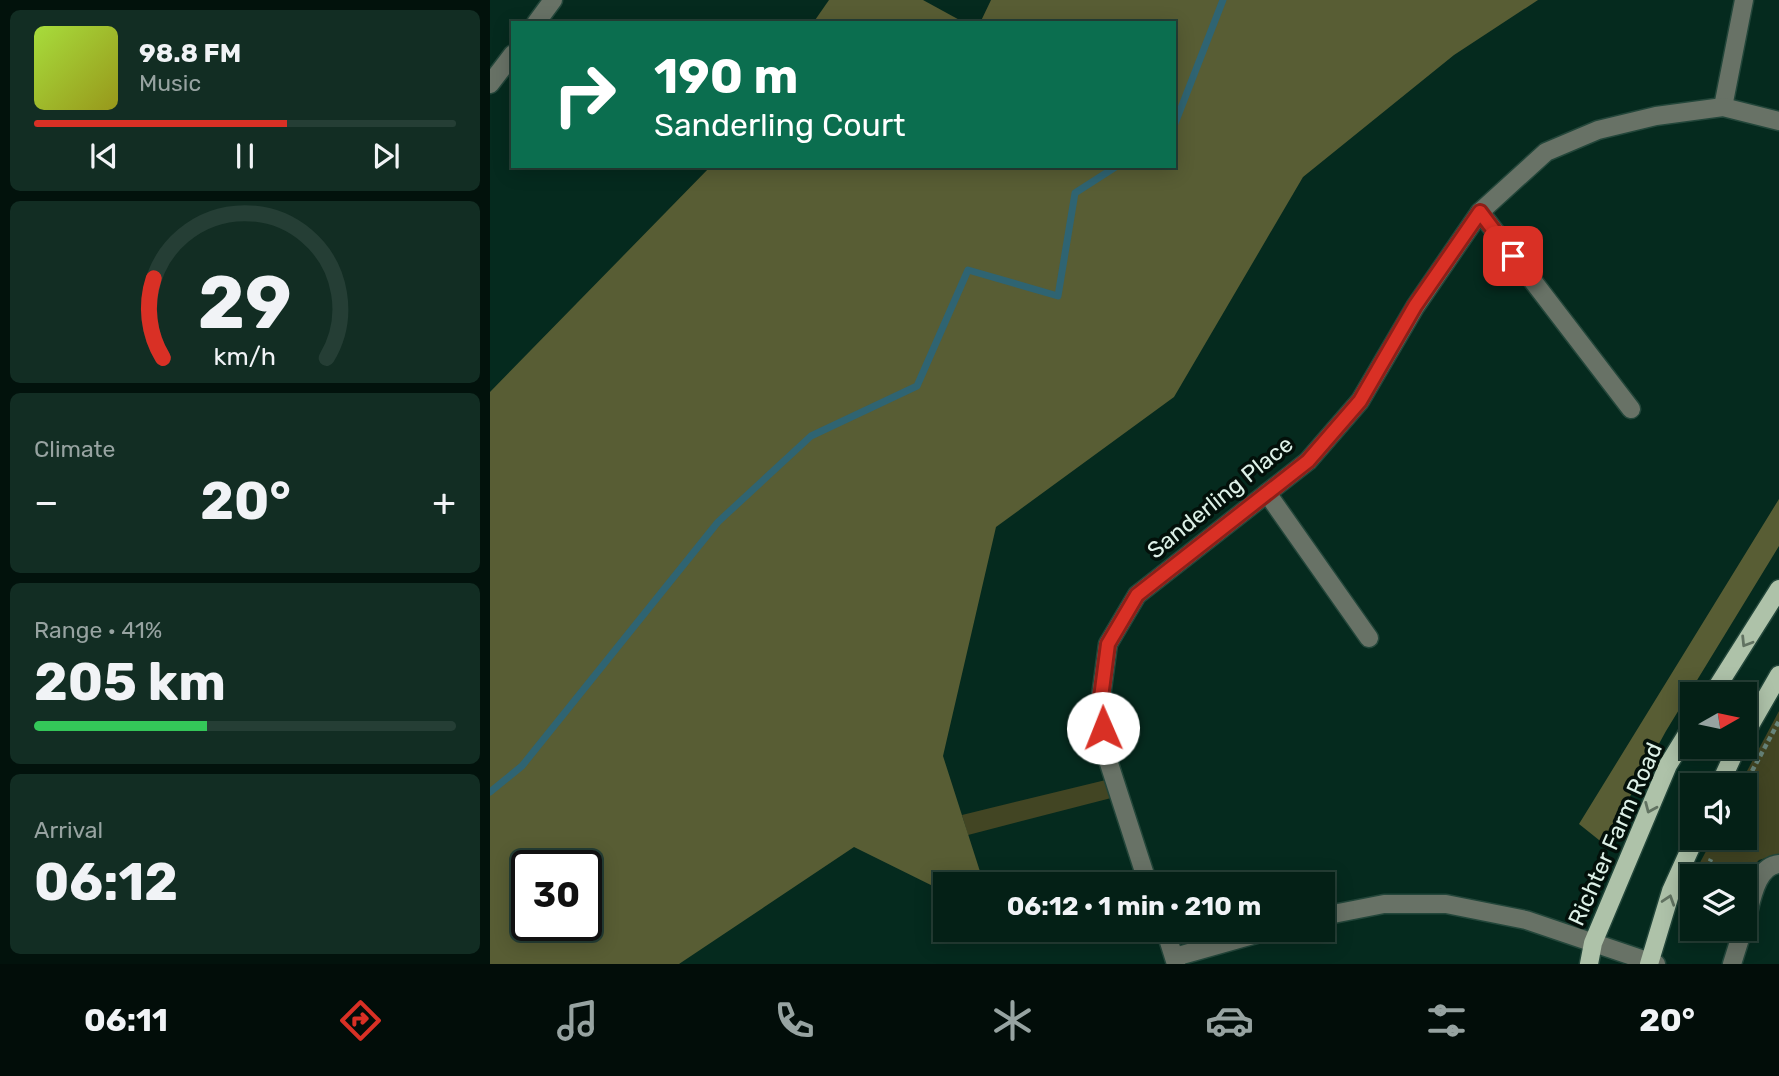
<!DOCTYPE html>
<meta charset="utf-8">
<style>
body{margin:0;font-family:Rubik,sans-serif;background:#122d23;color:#f1f3f6;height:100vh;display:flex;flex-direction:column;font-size:26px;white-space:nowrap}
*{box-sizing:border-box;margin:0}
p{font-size:23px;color:#97a3a1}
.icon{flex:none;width:38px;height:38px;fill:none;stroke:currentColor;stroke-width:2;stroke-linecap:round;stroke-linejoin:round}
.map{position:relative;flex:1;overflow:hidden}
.sheet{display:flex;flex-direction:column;gap:10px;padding:10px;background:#02120c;width:490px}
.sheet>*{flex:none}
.guide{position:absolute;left:21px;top:21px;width:665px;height:147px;border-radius:0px;box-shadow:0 4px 18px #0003,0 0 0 2px #253e35;background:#0b6e4f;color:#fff;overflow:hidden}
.needle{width:46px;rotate:81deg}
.fabs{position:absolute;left:1190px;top:682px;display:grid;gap:14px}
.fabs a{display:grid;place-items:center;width:77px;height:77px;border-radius:0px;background:#042016;box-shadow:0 4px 18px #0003,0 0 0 2px #253e35;font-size:35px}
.speed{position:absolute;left:21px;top:850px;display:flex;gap:14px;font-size:35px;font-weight:700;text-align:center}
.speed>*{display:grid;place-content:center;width:91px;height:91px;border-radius:50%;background:#042016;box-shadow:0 4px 18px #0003,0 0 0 2px #253e35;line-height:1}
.speed .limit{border:4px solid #111;border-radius:10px;background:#fff;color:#111}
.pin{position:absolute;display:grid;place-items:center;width:60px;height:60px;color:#fff;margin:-30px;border-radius:14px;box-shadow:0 4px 10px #0006}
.me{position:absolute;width:77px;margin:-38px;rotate:359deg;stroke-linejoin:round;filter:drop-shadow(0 0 5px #0008)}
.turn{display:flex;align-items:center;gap:24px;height:147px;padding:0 28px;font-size:32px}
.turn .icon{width:91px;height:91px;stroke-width:2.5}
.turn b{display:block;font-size:49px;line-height:60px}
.big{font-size:52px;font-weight:700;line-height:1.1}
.sheet .tile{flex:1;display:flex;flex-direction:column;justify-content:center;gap:10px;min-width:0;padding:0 24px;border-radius:10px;background:#122d23}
.sheet .dial{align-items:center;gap:0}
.dial svg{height:182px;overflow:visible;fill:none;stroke:#253e35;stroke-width:7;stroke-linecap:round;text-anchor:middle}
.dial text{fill:#f1f3f6;stroke:none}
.song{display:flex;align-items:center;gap:21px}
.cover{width:84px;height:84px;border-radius:10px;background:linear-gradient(135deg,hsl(80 70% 55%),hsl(60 70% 35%))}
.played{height:7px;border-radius:4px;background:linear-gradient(90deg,#d93025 60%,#253e35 60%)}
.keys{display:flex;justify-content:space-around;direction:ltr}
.heat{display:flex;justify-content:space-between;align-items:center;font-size:38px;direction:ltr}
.charge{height:10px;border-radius:5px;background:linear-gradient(90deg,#34c759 41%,#253e35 0)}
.trip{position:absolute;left:443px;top:872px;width:402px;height:70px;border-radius:0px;background:#042016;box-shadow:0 4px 18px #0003,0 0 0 2px #253e35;font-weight:700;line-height:70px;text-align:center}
.tabs{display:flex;height:112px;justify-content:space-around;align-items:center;background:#020d09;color:#97a3a1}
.tabs .icon{width:49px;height:49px}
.tabs .selected{color:#d93025}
.tabs b{font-size:32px;color:#f1f3f6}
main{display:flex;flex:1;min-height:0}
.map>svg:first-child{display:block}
.green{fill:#424523}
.forest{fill:#585d34;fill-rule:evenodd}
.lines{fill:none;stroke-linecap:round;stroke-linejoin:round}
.stream{stroke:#2f6472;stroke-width:7}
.minor-casing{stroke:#23463a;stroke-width:21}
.major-casing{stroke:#23463a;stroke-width:21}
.path{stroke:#68857b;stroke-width:4.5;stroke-dasharray:5 3.5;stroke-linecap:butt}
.minor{stroke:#687266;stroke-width:18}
.major{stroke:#aec2a9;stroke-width:18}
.oneway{stroke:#617261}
.route-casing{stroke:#8d1f18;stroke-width:18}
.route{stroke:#d93025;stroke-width:12}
.labels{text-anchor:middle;stroke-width:7;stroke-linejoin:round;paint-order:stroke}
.street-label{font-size:23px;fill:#ddf0e7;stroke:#03100a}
</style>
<main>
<section class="sheet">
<div class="tile">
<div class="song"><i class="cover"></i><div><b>98.8 FM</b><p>Music</p></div></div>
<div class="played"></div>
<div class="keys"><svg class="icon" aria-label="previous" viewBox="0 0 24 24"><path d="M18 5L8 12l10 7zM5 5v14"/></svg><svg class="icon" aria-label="pause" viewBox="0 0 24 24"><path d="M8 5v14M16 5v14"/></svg><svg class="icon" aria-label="next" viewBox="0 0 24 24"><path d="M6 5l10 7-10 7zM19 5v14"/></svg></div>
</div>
<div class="tile dial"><svg viewBox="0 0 100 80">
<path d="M14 69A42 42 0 1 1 86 69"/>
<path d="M14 69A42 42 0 0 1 10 34" stroke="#d93025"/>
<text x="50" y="56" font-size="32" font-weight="700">29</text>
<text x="50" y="72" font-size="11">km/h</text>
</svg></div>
<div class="tile"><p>Climate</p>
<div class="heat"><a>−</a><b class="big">20°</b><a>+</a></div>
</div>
<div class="tile"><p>Range · 41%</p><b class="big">205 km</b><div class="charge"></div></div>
<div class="tile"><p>Arrival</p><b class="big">06:12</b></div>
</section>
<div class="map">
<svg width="1289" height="964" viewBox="0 0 1289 964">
<rect width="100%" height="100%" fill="#052a1e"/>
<g class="green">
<polygon points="1289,711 1289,854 1269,860 1253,877 1232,877 1205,872 1223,838 1255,838 1255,786 1249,786"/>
<polygon points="624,778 629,796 478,835 472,815"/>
</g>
<g class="forest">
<polygon points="339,0 433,0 475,23 323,23"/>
<path d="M 501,0 L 1048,0 L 964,55 L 813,177 L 684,397 L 506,527 L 453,756 L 494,884 L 455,884 L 455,892 L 364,847 L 189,964 L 0,964 L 0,392 L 221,166 L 684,166 L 684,23 L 490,23 ZM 37,866 L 96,866 L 96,926 L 37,926 Z"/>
<polygon points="1289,499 1289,546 1176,731 1114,844 1089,824"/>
</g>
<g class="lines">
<g class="stream">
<polyline points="684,126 733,0"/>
<polyline points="0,792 32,766 228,522 321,436 427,386 478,270 568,296 585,193 627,166"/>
</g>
<g class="minor-casing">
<g id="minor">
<polyline points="46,23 63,0"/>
<polyline points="0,84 23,54"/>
<polyline points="1233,107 1254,0"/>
<polyline points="990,212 1141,409"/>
<polyline points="777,493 879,638"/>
<polyline points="658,884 615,751 610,704 618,644 647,595 818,461 870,401 925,307 990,212 1056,152 1108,130 1166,116 1233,107 1289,121"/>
<polyline points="833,916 894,904 956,904 1036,920 1166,964"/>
<path d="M 1255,924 C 1261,905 1265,866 1289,864"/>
<polyline points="675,929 686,964"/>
<polyline points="685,957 784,929"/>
<polyline points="1242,964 1253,929"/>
</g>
</g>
<g class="major-casing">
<g id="major">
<polyline points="1222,695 1289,589"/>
<polyline points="1255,734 1289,675"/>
<polyline points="1229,786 1247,747"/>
<polyline points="1099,964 1103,943 1178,765 1202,726"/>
<polyline points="1159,964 1181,891 1205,838"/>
</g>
</g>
<g class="path">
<polyline points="1254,786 1289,721"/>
<polyline points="1213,877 1221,859"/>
<polyline points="1194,926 1202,904"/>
</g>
<use href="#minor" class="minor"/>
<use href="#major" class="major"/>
</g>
<defs><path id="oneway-chevron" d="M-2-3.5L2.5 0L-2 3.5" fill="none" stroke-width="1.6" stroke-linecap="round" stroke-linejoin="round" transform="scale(1.75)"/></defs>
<g class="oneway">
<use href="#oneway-chevron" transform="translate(1256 642) rotate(122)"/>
<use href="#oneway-chevron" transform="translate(1160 808) rotate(113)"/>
<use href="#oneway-chevron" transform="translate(1179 900) rotate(-72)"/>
</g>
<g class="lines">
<g class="route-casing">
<polyline id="route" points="613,728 610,705 618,644 647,595 818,461 870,401 925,306 990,212 1023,256"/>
</g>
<use href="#route" class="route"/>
</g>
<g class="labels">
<g class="street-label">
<text transform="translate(730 497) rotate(-39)" y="8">Sanderling Place</text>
<text transform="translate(1125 834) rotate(-66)" y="8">Richter Farm Road</text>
</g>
</g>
</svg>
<div class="fabs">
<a><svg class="needle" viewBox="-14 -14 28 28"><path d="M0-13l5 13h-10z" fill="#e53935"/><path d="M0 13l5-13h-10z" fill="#97a3a1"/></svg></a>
<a><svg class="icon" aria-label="sound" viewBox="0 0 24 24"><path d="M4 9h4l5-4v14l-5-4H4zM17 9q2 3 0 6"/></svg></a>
<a><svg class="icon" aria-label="layers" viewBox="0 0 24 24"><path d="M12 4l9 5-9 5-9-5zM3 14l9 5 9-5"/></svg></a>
</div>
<div class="speed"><div class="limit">30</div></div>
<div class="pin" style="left:1023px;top:256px;background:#d93025"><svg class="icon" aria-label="arrive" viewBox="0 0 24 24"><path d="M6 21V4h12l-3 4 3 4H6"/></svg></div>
<svg class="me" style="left:613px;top:728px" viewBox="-20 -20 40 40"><circle r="19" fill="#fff"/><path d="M0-13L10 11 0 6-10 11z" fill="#d93025"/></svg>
<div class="trip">06:12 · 1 min · 210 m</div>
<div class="guide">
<div class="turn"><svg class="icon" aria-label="right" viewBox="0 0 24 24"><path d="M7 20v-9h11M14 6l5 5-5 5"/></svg><div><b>190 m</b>Sanderling Court</div></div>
</div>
</div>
</main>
<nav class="tabs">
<b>06:11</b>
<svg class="icon selected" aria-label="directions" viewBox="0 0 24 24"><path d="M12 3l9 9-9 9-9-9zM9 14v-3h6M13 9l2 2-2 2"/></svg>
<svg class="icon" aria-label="music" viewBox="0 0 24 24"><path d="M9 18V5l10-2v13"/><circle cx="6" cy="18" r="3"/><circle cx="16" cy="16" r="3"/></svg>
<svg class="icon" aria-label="phone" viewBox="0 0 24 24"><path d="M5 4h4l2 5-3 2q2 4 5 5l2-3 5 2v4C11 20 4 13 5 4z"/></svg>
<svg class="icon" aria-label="climate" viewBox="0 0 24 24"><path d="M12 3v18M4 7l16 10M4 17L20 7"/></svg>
<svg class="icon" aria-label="car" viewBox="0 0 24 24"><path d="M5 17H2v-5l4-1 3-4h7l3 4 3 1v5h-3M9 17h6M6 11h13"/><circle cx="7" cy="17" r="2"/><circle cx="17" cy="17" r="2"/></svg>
<svg class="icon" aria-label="filters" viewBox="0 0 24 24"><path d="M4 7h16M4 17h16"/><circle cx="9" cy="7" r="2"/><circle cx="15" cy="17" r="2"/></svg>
<b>20°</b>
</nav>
